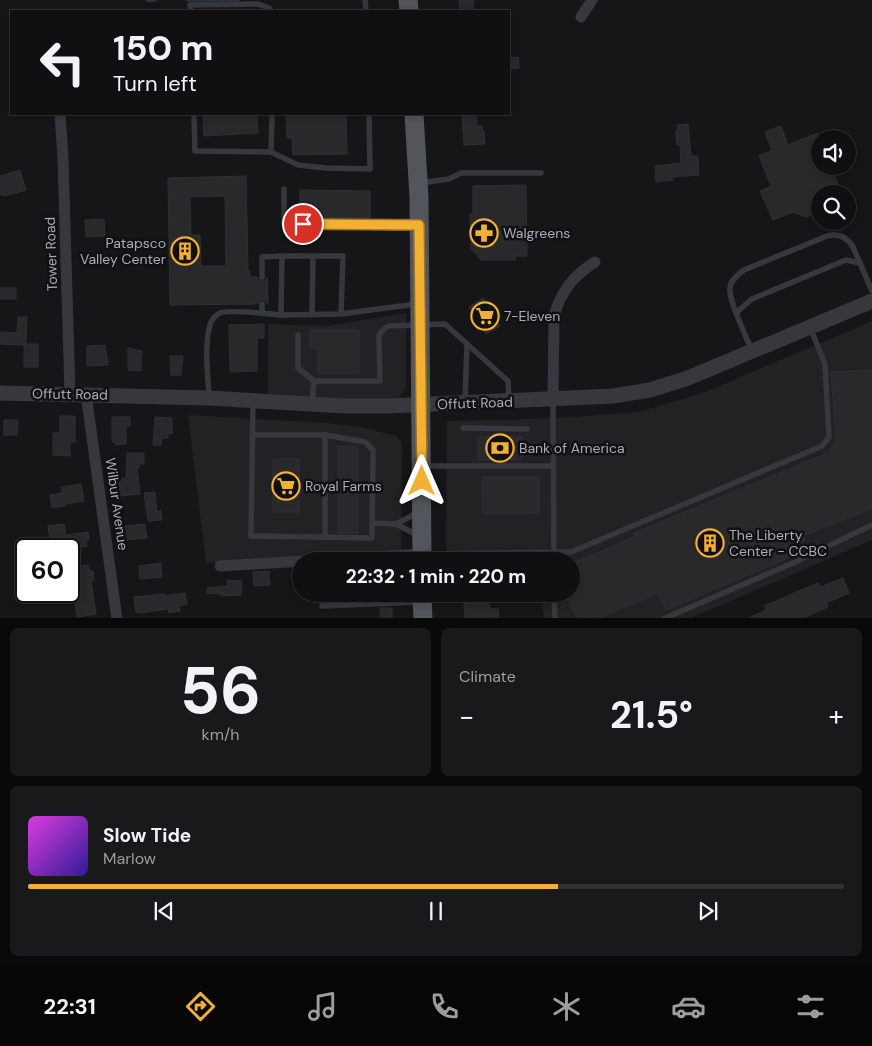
<!DOCTYPE html>
<meta charset="utf-8">
<style>
body{margin:0;font-family:"DM Sans",sans-serif;background:#19191b;color:#f1f3f6;height:100vh;display:flex;flex-direction:column;font-size:19px;white-space:nowrap}
*{box-sizing:border-box;margin:0}
p{font-size:16px;color:#9c9d9f}
.icon{flex:none;width:28px;height:28px;fill:none;stroke:currentColor;stroke-width:2;stroke-linecap:round;stroke-linejoin:round}
.map{position:relative;height:618px;overflow:hidden}
.drawer{display:flex;flex-direction:column;gap:10px;padding:10px;background:#09090a;flex:1}
.drawer>*{flex:none}
.guide{position:absolute;left:10px;top:10px;width:500px;height:105px;border-radius:0px;box-shadow:0 2px 8px #0003,0 0 0 1px #303032;background:#101012;color:#f1f3f6;overflow:hidden}
.fabs{position:absolute;left:811px;top:130px;display:grid;gap:10px}
.fabs a{display:grid;place-items:center;width:45px;height:45px;border-radius:50%;background:#101012;box-shadow:0 2px 8px #0003,0 0 0 1px #303032;font-size:25px}
.speed{position:absolute;left:15px;top:538px;display:flex;gap:10px;font-size:25px;font-weight:700;text-align:center}
.speed>*{display:grid;place-content:center;width:65px;height:65px;border-radius:50%;background:#101012;box-shadow:0 2px 8px #0003,0 0 0 1px #303032;line-height:1}
.speed .limit{border:2px solid #111;border-radius:8px;background:#fff;color:#111}
.pin{position:absolute;display:grid;place-items:center;width:42px;height:42px;color:#fff;margin:-21px;border:2px solid #fff;border-radius:50%;box-shadow:0 1px 5px #0007}
.me{position:absolute;width:55px;margin:-28px;rotate:0deg;stroke-linejoin:round;filter:drop-shadow(0 0 4px #0008)}
.turn{display:flex;align-items:center;gap:18px;height:105px;padding:0 20px;font-size:22px}
.turn .icon{width:65px;height:65px;stroke-width:2.5}
.turn b{display:block;font-size:35px;line-height:42px}
.big{font-size:38px;font-weight:700;line-height:1.1}
.drawer .widget{flex:1;display:flex;flex-direction:column;justify-content:center;gap:8px;min-width:0;padding:0 18px;border-radius:8px;background:#19191b}
.drawer .dial{align-items:center;gap:0}
.dial b{font-size:65px;line-height:1}
.song{display:flex;align-items:center;gap:15px}
.cover{width:60px;height:60px;border-radius:8px;background:linear-gradient(135deg,hsl(300 70% 55%),hsl(250 70% 35%))}
.played{height:5px;border-radius:2px;background:linear-gradient(90deg,#f2b134 65%,#303032 65%)}
.keys{display:flex;justify-content:space-around;direction:ltr}
.heat{display:flex;justify-content:space-between;align-items:center;font-size:28px;direction:ltr}
.drawer .tiles{flex:1;display:grid;gap:10px;grid-template-columns:1fr 1fr}
.widget:last-child{grid-column:span 2}
.trip{position:absolute;left:292px;top:552px;width:288px;height:50px;border-radius:25px;background:#101012;box-shadow:0 2px 8px #0003,0 0 0 1px #303032;font-weight:700;line-height:50px;text-align:center}
.tab-bar{display:flex;height:80px;justify-content:space-around;align-items:center;background:#060607;color:#9c9d9f}
.tab-bar .icon{width:35px;height:35px}
.tab-bar .selected{color:#f2b134}
.tab-bar b{font-size:22px;color:#f1f3f6}
.map>svg:first-child{display:block}
.built{fill:#222225}
.lines{fill:none;stroke-linecap:round;stroke-linejoin:round}
.stream{stroke:#2c353c;stroke-width:3}
.building{fill:#29292c;stroke:#303034;fill-rule:evenodd}
.service{stroke:#37383d;stroke-width:5.5}
.minor{stroke:#37383d;stroke-width:11}
.tertiary{stroke:#37383d;stroke-width:15}
.primary{stroke:#53555c;stroke-width:19}
.route-casing{stroke:#9d7322;stroke-width:12}
.route{stroke:#f2b134;stroke-width:9}
.labels{text-anchor:middle;stroke-width:5;stroke-linejoin:round;paint-order:stroke}
.poi-label{font-size:14px;fill:#a8adb8;stroke:#111113;text-anchor:start}
.street-label{font-size:14px;fill:#a8adb8;stroke:#111113}
</style>
<div class="map">
<svg width="872" height="619" viewBox="0 0 872 619">
<rect width="100%" height="100%" fill="#161618"/>
<g class="built">
<polygon points="406,313 406,388 396,400 268,396 268,324 326,326"/>
<polygon points="872,321 872,540 691,618 544,618 541,596 446,596 446,594 571,594 571,561 446,561 447,421 562,418 638,412 703,393"/>
<polygon points="188,415 327,423 362,427 396,436 402,443 401,553 206,563"/>
</g>
<g class="lines">
<g class="stream">
<polyline points="147,0 151,1 155,0"/>
<polyline points="188,0 238,0"/>
</g>
</g>
<g class="building">
<polygon points="459,0 473,0 473,10 460,10"/>
<polygon points="518,57 519,68 509,69 509,58"/>
<polygon points="203,114 257,114 258,133 204,136"/>
<polygon points="286,114 346,114 347,154 293,155 292,138 287,138"/>
<polygon points="462,114 476,114 477,126 482,126 482,131 484,131 485,144 464,145"/>
<polygon points="688,124 691,156 698,156 699,175 673,177 673,180 656,182 655,166 681,163 680,145 677,145 676,131 678,131 677,125"/>
<polygon points="781,126 788,145 817,133 820,141 820,166 830,166 842,194 820,194 820,211 806,217 793,212 773,220 760,191 771,186 759,156 772,150 765,132"/>
<polygon points="20,170 26,190 4,196 4,194 0,195 0,176"/>
<path d="M 246,176 L 248,271 L 250,271 L 250,277 L 257,277 L 260,281 L 265,281 L 267,277 L 268,304 L 262,299 L 257,304 L 170,305 L 168,178 ZM 225,196 L 226,266 L 201,266 L 200,235 L 191,235 L 190,197 Z"/>
<polygon points="526,185 527,256 515,256 515,260 481,260 471,249 470,214 473,214 473,186"/>
<polygon points="300,190 370,191 370,218 300,217"/>
<polygon points="104,219 105,236 86,237 85,220"/>
<rect x="0" y="288" width="16" height="11"/>
<polygon points="483,298 500,326 486,334 469,307"/>
<polygon points="18,317 27,317 26,344 38,344 38,367 24,367 24,345 0,344 0,332 17,333"/>
<polygon points="264,324 264,338 257,338 257,371 230,372 229,325"/>
<polygon points="310,330 359,330 359,373 318,373 318,348 310,348"/>
<polygon points="105,345 108,365 87,366 87,346"/>
<polygon points="128,348 142,351 141,371 128,370"/>
<polygon points="170,356 183,356 181,375 171,375"/>
<polygon points="872,370 872,508 803,536 805,541 786,549 790,557 666,610 658,593 597,619 577,619 566,594 571,594 571,564 635,537 634,533 828,453 836,442 836,436 831,372"/>
<polygon points="60,416 75,416 75,442 70,442 70,456 53,455 53,433 60,433"/>
<polygon points="112,417 130,417 130,426 126,426 126,444 116,445 115,442 112,442"/>
<polygon points="155,417 172,418 172,434 168,433 168,438 162,438 161,445 153,445"/>
<polygon points="4,420 18,420 17,435 4,435"/>
<polygon points="522,436 522,459 478,460 478,437"/>
<polygon points="338,446 358,447 358,533 338,533"/>
<polygon points="127,453 144,453 144,464 139,464 139,468 137,468 140,494 120,496 118,479 126,478"/>
<rect x="273" y="459" width="26" height="53"/>
<polygon points="482,477 539,477 539,513 483,514"/>
<polygon points="81,484 84,501 65,504 65,506 52,508 50,495 62,493 61,487"/>
<polygon points="155,492 157,512 161,511 162,520 148,521 144,493"/>
<polygon points="64,524 66,535 88,532 89,540 86,541 87,546 63,549 61,537 50,539 48,526"/>
<polygon points="145,524 147,538 125,540 123,526"/>
<polygon points="161,563 162,577 140,579 139,566"/>
<polygon points="88,565 89,571 93,571 94,580 91,581 96,614 77,617 74,596 80,595 75,567"/>
<polygon points="269,571 270,585 254,586 253,572"/>
<polygon points="843,578 849,593 826,603 828,607 801,619 747,619 766,610 764,606 818,583 820,587"/>
<polygon points="227,580 242,581 241,595 221,596 221,594 207,593 207,588 228,586"/>
<polygon points="185,593 187,604 179,606 180,611 169,613 168,609 140,613 140,612 136,612 134,597 165,594 165,596"/>
<polygon points="489,602 490,609 498,609 499,618 465,619 464,603"/>
<polygon points="380,608 392,608 392,619 381,619"/>
</g>
<g class="lines">
<g class="service">
<polyline points="365,0 366,11"/>
<polyline points="191,11 190,5 258,4 269,8 271,11"/>
<polyline points="194,114 195,151 271,152 298,165 326,168 370,169 369,114"/>
<polyline points="271,152 272,114"/>
<polyline points="420,183 449,179 461,173 541,173"/>
<polyline points="284,189 284,224 417,225"/>
<polyline points="262,277 262,257 282,256"/>
<polyline points="262,304 262,313"/>
<polyline points="737,312 752,299 846,260 860,263"/>
<polyline points="341,314 343,256 282,256 281,315 341,314 416,304"/>
<polyline points="312,315 313,256"/>
<polyline points="298,335 298,368 314,381"/>
<path d="M 752,351 C 747,338 728,300 730,288 C 731,280 737,275 744,270 L 827,236 C 839,233 847,237 853,247 L 872,291"/>
<path d="M 209,398 C 208,376 204,345 210,325 C 211,320 216,315 220,313 C 232,309 268,314 281,315"/>
<polyline points="553,400 554,561"/>
<polyline points="312,402 314,381 380,381 379,335 384,329 389,326 445,324 508,381 509,399"/>
<polyline points="465,402 467,344"/>
<polyline points="463,428 527,429"/>
<polyline points="252,435 325,435 365,442 373,450 372,538 251,536 253,402"/>
<polyline points="325,435 325,537"/>
<polyline points="424,466 553,466"/>
<polyline points="372,523 396,524 419,536"/>
<polyline points="396,524 419,512"/>
<polyline points="425,554 571,552 822,446 829,437 825,364 810,327"/>
<polyline points="554,594 555,619"/>
<polyline points="322,606 420,602"/>
<polyline points="663,619 793,563 872,525"/>
</g>
<g class="minor">
<polyline points="581,17 592,0"/>
<polyline points="60,114 63,158 70,394"/>
<polyline points="86,394 117,619"/>
<path d="M 553,400 L 554,317 C 560,292 573,276 595,262"/>
<polyline points="220,566 422,554"/>
</g>
<polyline class="tertiary" points="0,393 209,398 345,406 389,406 613,396 650,390 688,378 872,301"/>
<g class="primary">
<polyline points="408,0 409,11"/>
<polyline points="414,114 419,197 422,561"/>
<polyline points="422,594 423,619"/>
</g>
</g>
<g class="lines">
<g class="route-casing">
<polyline id="route" points="303,224 419,225 422,481"/>
</g>
<use href="#route" class="route"/>
</g>
<defs>
<g id="pharmacy-ring" transform="scale(1.4375)"><circle r="9.5" fill="#111113" stroke="#f2b134" stroke-width="1.5"/><path d="M-2-6h4v4h4v4h-4v4h-4v-4h-4v-4h4Z" fill="#f2b134"/></g>
<g id="building-ring" transform="scale(1.4375)"><circle r="9.5" fill="#111113" stroke="#f2b134" stroke-width="1.5"/><path d="M-4-6H4V6H1V3H-1V6H-4ZM-2.5-4.3h1.7v1.8h-1.7ZM.8-4.3h1.7v1.8H.8ZM-2.5-1h1.7V.8h-1.7ZM.8-1h1.7V.8H.8Z" fill="#f2b134"/></g>
<g id="supermarket-ring" transform="scale(1.4375)"><circle r="9.5" fill="#111113" stroke="#f2b134" stroke-width="1.5"/><path d="M-6-5.5h2.5l.6 2H6L4.5 2H-2.5L-4.4-4H-6ZM-1.5 3.2a1.3 1.3 0 1 0 .1 0ZM3 3.2a1.3 1.3 0 1 0 .1 0Z" fill="#f2b134"/></g>
<g id="bank-ring" transform="scale(1.4375)"><circle r="9.5" fill="#111113" stroke="#f2b134" stroke-width="1.5"/><path d="M-6-4H6V4H-6ZM0-2.3a2.3 2.3 0 1 0 0 4.6a2.3 2.3 0 1 0 0-4.6Z" fill="#f2b134"/></g>
</defs>
<g fill-rule="evenodd">
<use href="#pharmacy-ring" x="484" y="233"/>
<use href="#building-ring" x="185" y="251"/>
<use href="#supermarket-ring" x="485" y="316"/>
<use href="#bank-ring" x="500" y="448"/>
<use href="#supermarket-ring" x="286" y="486"/>
<use href="#building-ring" x="710" y="543"/>
</g>
<g class="labels">
<g class="poi-label">
<text x="503" y="238">Walgreens</text>
<text x="166" y="248" text-anchor="end">Patapsco<tspan x="166" dy="16">Valley Center</tspan></text>
<text x="504" y="321">7-Eleven</text>
<text x="519" y="453">Bank of America</text>
<text x="305" y="491">Royal Farms</text>
<text x="729" y="540">The Liberty<tspan x="729" dy="16">Center - CCBC</tspan></text>
</g>
<g class="street-label">
<text transform="translate(51 254) rotate(-92)" y="5">Tower Road</text>
<text transform="translate(70 394) rotate(1)" y="5">Offutt Road</text>
<text transform="translate(475 403) rotate(-2)" y="5">Offutt Road</text>
<text transform="translate(117 504) rotate(82)" y="5">Wilbur Avenue</text>
</g>
</g>
</svg>
<div class="fabs">
<a><svg class="icon" aria-label="sound" viewBox="0 0 24 24"><path d="M4 9h4l5-4v14l-5-4H4zM17 9q2 3 0 6"/></svg></a>
<a><svg class="icon" aria-label="search" viewBox="0 0 24 24"><circle cx="10" cy="10" r="6"/><path d="M15 15l6 6"/></svg></a>
</div>
<div class="speed"><div class="limit">60</div></div>
<div class="pin" style="left:303px;top:224px;background:#d93025"><svg class="icon" aria-label="arrive" viewBox="0 0 24 24"><path d="M6 21V4h12l-3 4 3 4H6"/></svg></div>
<svg class="me" style="left:422px;top:481px" viewBox="-20 -20 40 40"><path d="M0-17L14 15 0 8-14 15z" fill="#f2b134" stroke="#fff" stroke-width="4"/></svg>
<div class="trip">22:32 · 1 min · 220 m</div>
<div class="guide">
<div class="turn"><svg class="icon" aria-label="left" viewBox="0 0 24 24"><path d="M17 20v-9H6M10 6l-5 5 5 5"/></svg><div><b>150 m</b>Turn left</div></div>
</div>
</div>
<section class="drawer">
<div class="tiles">
<div class="widget dial"><b>56</b><p>km/h</p></div>
<div class="widget"><p>Climate</p>
<div class="heat"><a>−</a><b class="big">21.5°</b><a>+</a></div>
</div>
<div class="widget">
<div class="song"><i class="cover"></i><div><b>Slow Tide</b><p>Marlow</p></div></div>
<div class="played"></div>
<div class="keys"><svg class="icon" aria-label="previous" viewBox="0 0 24 24"><path d="M18 5L8 12l10 7zM5 5v14"/></svg><svg class="icon" aria-label="pause" viewBox="0 0 24 24"><path d="M8 5v14M16 5v14"/></svg><svg class="icon" aria-label="next" viewBox="0 0 24 24"><path d="M6 5l10 7-10 7zM19 5v14"/></svg></div>
</div>
</div>
</section>
<nav class="tab-bar">
<b>22:31</b>
<svg class="icon selected" aria-label="directions" viewBox="0 0 24 24"><path d="M12 3l9 9-9 9-9-9zM9 14v-3h6M13 9l2 2-2 2"/></svg>
<svg class="icon" aria-label="music" viewBox="0 0 24 24"><path d="M9 18V5l10-2v13"/><circle cx="6" cy="18" r="3"/><circle cx="16" cy="16" r="3"/></svg>
<svg class="icon" aria-label="phone" viewBox="0 0 24 24"><path d="M5 4h4l2 5-3 2q2 4 5 5l2-3 5 2v4C11 20 4 13 5 4z"/></svg>
<svg class="icon" aria-label="climate" viewBox="0 0 24 24"><path d="M12 3v18M4 7l16 10M4 17L20 7"/></svg>
<svg class="icon" aria-label="car" viewBox="0 0 24 24"><path d="M5 17H2v-5l4-1 3-4h7l3 4 3 1v5h-3M9 17h6M6 11h13"/><circle cx="7" cy="17" r="2"/><circle cx="17" cy="17" r="2"/></svg>
<svg class="icon" aria-label="filters" viewBox="0 0 24 24"><path d="M4 7h16M4 17h16"/><circle cx="9" cy="7" r="2"/><circle cx="15" cy="17" r="2"/></svg>
</nav>
